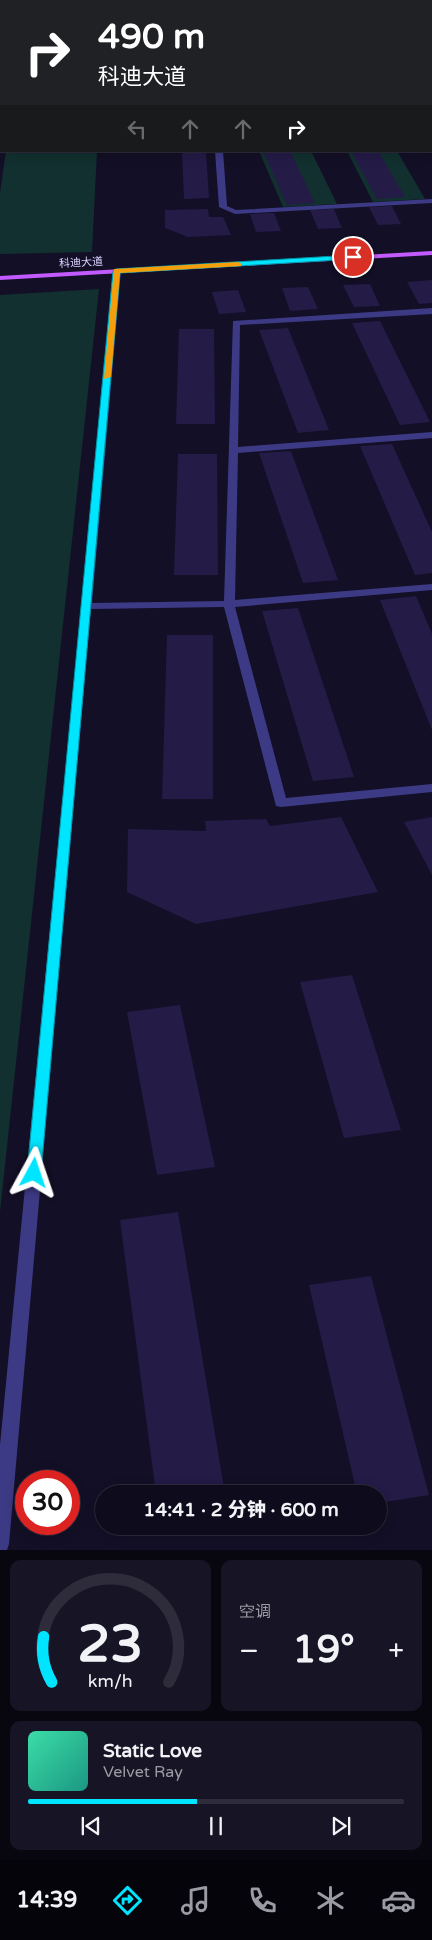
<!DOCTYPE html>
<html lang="zh">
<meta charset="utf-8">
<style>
body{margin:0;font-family:"Varela Round","Noto Sans SC",sans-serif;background:#171425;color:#f1f3f6;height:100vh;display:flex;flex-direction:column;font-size:19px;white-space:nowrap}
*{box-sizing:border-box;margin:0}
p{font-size:16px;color:#9b9ba3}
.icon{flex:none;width:28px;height:28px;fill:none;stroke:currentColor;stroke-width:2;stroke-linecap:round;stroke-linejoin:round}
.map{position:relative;height:1550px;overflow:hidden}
.drawer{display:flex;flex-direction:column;gap:10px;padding:10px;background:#08060f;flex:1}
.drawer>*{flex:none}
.hud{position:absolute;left:0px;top:0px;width:432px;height:152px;box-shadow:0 2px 12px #0003,0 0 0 1px #2e2b3b;background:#202124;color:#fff;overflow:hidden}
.speed{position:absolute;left:15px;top:1470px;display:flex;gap:10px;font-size:25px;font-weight:700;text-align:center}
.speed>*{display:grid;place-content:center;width:65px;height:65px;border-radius:50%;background:#0e0b1c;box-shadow:0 2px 12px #0003,0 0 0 1px #2e2b3b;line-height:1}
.speed .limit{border:8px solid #d22;background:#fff;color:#111}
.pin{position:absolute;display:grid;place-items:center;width:42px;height:42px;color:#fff;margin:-21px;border:2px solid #fff;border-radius:50%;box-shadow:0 1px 5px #0007}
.me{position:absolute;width:55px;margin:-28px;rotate:5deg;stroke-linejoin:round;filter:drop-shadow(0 0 4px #0008)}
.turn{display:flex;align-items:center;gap:18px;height:105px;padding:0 15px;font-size:22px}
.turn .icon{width:65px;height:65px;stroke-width:2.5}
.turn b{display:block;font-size:35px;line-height:42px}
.lanes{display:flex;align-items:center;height:48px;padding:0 15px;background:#0003;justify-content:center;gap:25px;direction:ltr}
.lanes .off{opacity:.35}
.big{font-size:38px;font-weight:800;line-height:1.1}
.drawer .tile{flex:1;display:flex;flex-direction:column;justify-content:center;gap:8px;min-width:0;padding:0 18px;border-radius:10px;background:#171425}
.drawer .dial{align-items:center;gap:0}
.dial svg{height:130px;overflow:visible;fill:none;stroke:#2e2b3b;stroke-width:7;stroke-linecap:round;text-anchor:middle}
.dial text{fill:#f1f3f6;stroke:none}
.song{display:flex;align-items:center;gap:15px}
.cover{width:60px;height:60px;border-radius:8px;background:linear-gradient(135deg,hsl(160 70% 55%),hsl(170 70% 35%))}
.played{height:5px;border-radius:2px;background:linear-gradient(90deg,#00e5ff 45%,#2e2b3b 45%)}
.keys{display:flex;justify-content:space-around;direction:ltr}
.heat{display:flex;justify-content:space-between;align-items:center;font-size:28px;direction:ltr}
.drawer .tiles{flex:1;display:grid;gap:10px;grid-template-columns:1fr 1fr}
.tile:last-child{grid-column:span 2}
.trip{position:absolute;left:95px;top:1485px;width:292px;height:50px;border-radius:25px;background:#0e0b1c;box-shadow:0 2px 12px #0003,0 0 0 1px #2e2b3b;font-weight:800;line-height:50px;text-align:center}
.menu{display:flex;height:80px;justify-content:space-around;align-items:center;background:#06040b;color:#9b9ba3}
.menu .icon{width:35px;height:35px}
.menu .active{color:#00e5ff}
.menu b{font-size:22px;color:#f1f3f6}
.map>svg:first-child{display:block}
.green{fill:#12302f}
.water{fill:#0a1f44}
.building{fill:#241b47}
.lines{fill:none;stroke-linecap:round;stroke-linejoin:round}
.minor{fill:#3d3a85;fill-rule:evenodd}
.major{fill:#c25bff;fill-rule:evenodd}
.route{fill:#00e5ff;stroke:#0095a6}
.slow{fill:#f59e0b}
.labels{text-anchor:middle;stroke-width:5;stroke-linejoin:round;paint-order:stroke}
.far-street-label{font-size:11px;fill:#d9d4ff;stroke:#130f26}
</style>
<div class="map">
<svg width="432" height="1550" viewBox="0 0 432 1550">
<rect width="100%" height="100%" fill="#130f26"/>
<g class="green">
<polygon points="6,151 97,151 92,252 0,254 0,193"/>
<polygon points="259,151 311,151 337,204 283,207"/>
<polygon points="347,151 397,151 425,199 373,202"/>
<polygon points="99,289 0,1212 0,295"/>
</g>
<polygon class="water" points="0,0 26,0 1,1 0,162"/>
<g class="building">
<polygon points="182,151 206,151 209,198 184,199"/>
<polygon points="263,151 290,151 315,203 287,205"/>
<polygon points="351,151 378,151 405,197 377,199"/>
<polygon points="392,206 401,224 378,225 369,207"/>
<polygon points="208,209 209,217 223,217 231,235 188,237 165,228 165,210"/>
<polygon points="334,209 342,228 318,229 310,210"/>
<polygon points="274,213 281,231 256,232 250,214"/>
<polygon points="432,280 432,303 419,304 407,282"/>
<polygon points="370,284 380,306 354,307 343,285"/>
<polygon points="308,287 318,309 290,311 282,288"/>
<polygon points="238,290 246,312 219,314 212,292"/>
<polygon points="380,321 430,422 400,425 352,323"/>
<polygon points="288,328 329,430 298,433 259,330"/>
<polygon points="179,329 214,329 215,424 176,424"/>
<polygon points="392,444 432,532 432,573 415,575 360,446"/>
<polygon points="291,451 338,580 303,583 259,453"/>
<polygon points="178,454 217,454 218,575 174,575"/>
<polygon points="416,596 432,634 432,730 380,600"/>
<polygon points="298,608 354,777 313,781 262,611"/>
<polygon points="167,635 213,635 213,799 162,799"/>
<polygon points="341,817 378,892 196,924 127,892 128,829 206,831 205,821 266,819 270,826"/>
<polygon points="432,817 432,875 404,822"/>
<polygon points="352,975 401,1130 344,1138 300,982"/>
<polygon points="180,1005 215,1167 157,1175 127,1012"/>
<polygon points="178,1212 225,1494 156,1494 120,1220"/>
<polygon points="371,1276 429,1495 379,1503 379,1494 357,1494 309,1285"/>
</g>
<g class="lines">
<g class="minor">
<rect x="212" y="0" width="6" height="1"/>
<rect x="431" y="70" width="1" height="4"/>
<polygon points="432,134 432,139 431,139 431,134"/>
<polygon points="215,151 223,151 227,206 236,210 432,199 432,203 235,214 219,207"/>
<polygon points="114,269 121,271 92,603 224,601 233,321 432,308 432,314 240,325 238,447 432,432 432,438 238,453 235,600 432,584 432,590 235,607 286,798 432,784 432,792 281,807 276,806 224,607 91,609 9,1544 7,1550 0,1550 0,1445"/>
</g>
<polygon class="major" points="432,251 432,255 0,280 0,276"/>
</g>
<polygon class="route" points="353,255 356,256 356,259 120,273 41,1173 39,1177 29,1177 27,1173 113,271 116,269"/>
<polygon class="slow" points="238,262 242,264 241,266 120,273 111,377 104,379 114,269"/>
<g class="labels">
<g class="far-street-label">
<text transform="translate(81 262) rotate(-3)" y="4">科迪大道</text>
</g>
</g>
</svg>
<div class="speed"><div class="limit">30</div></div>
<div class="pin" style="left:353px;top:257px;background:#d93025"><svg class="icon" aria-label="arrive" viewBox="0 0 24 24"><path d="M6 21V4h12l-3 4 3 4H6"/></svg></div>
<svg class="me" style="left:34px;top:1173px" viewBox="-20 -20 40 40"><path d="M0-17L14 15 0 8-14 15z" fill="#00e5ff" stroke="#fff" stroke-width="4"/></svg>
<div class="trip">14:41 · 2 分钟 · 600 m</div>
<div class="hud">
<div class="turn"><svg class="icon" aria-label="right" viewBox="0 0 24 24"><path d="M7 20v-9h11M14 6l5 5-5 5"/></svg><div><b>490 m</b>科迪大道</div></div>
<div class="lanes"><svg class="icon off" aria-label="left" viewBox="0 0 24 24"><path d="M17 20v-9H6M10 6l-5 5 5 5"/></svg><svg class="icon off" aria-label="ahead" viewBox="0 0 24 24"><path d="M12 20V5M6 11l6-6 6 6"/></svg><svg class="icon off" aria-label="ahead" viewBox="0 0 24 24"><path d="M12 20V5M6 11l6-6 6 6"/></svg><svg class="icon" aria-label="right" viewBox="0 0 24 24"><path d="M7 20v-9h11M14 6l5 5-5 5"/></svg></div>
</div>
</div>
<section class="drawer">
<div class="tiles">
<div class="tile dial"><svg viewBox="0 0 100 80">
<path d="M14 69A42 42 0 1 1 86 69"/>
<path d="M14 69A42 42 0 0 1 9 41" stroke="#00e5ff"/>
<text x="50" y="56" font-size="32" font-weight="700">23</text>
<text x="50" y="72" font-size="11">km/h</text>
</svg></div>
<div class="tile"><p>空调</p>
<div class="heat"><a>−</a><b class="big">19°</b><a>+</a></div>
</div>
<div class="tile">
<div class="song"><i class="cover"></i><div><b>Static Love</b><p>Velvet Ray</p></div></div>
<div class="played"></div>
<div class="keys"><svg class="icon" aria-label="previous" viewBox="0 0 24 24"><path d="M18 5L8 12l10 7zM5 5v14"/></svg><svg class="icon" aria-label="pause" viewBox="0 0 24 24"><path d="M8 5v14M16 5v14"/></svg><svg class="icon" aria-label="next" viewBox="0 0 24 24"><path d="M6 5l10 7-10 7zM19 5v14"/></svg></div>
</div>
</div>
</section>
<nav class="menu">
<b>14:39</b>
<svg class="icon active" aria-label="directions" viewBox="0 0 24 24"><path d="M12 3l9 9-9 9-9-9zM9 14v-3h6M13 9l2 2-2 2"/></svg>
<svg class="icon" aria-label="music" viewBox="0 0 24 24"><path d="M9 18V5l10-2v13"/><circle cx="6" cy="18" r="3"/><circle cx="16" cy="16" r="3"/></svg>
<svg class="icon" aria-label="phone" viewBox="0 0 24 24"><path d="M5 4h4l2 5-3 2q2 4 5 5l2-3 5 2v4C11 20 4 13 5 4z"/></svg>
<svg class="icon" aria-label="climate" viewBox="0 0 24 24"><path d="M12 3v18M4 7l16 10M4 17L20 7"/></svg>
<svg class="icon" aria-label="car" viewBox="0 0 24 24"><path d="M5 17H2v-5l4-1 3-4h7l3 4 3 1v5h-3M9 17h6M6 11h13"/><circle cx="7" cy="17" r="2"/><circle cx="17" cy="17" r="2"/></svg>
</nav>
